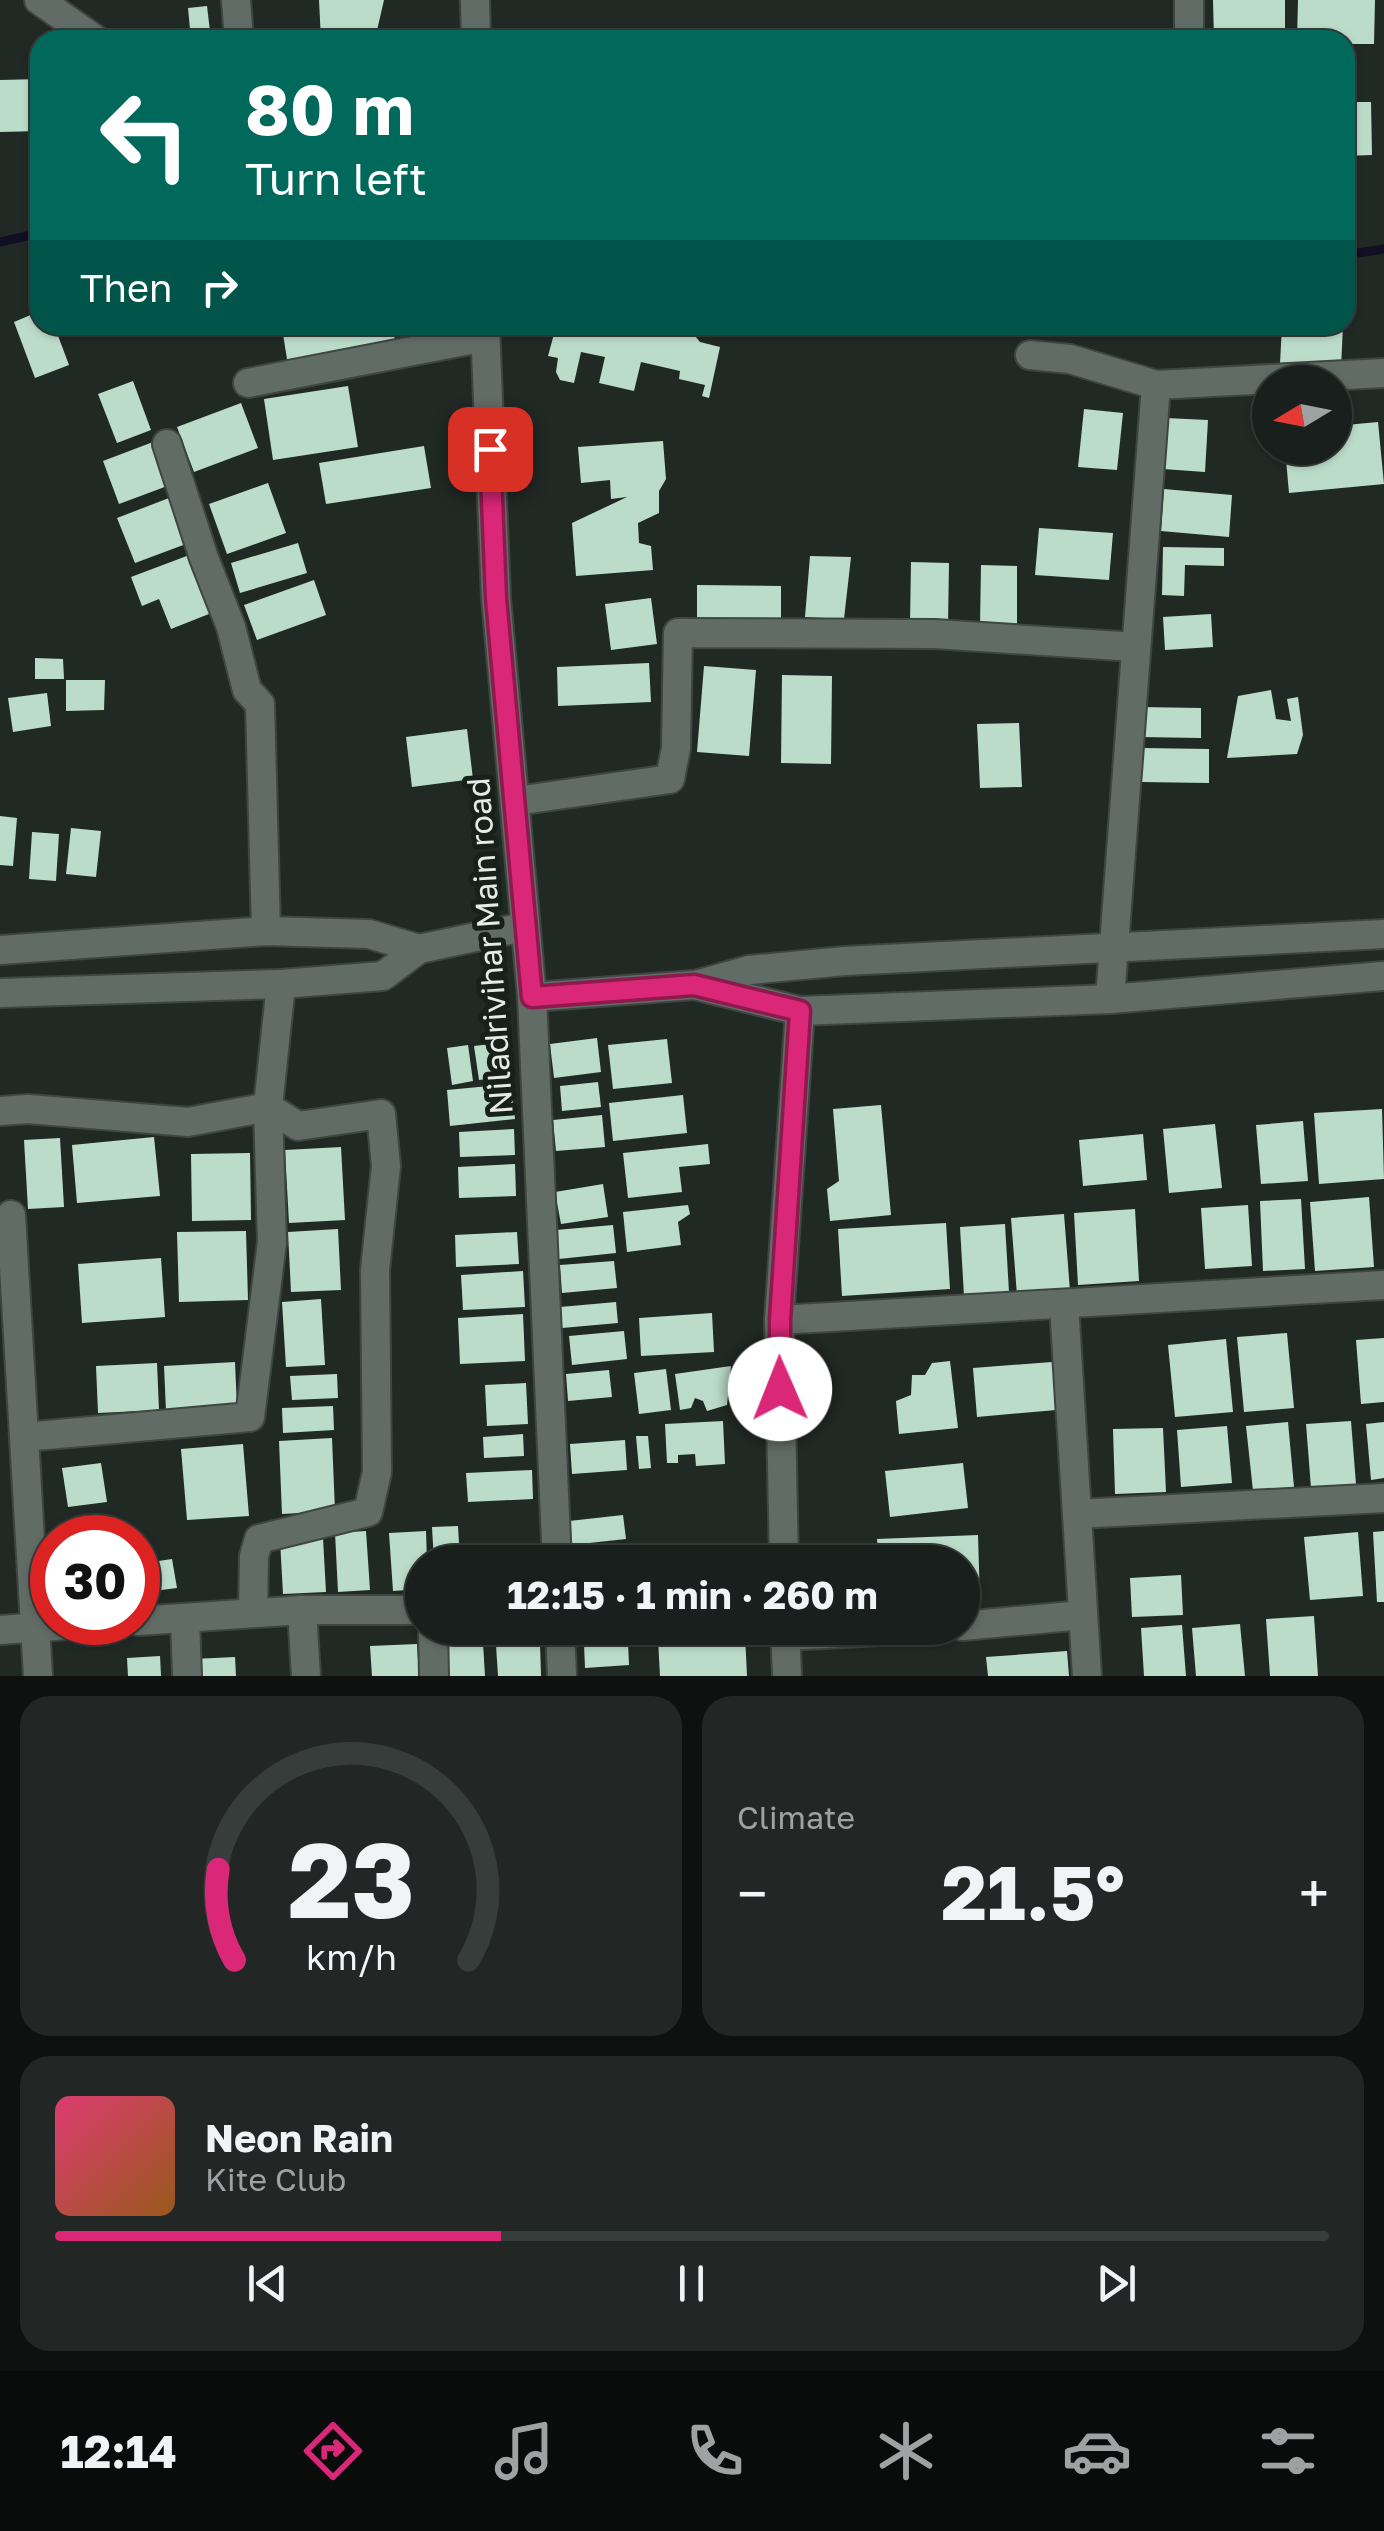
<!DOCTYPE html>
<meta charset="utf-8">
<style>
body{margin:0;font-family:"Golos Text",sans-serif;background:#222725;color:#f1f3f6;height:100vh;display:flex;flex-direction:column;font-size:38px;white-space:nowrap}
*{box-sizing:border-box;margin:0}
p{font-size:32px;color:#9fa2a3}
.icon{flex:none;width:55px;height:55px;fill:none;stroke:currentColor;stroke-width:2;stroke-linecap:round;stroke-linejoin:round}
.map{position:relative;height:1676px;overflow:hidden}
.drawer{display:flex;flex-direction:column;gap:20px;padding:20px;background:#0e110f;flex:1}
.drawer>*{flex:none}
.banner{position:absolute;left:30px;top:30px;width:1325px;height:305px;border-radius:30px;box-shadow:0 2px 8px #0004,0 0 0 2px #373d3b;background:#00695c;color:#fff;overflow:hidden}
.needle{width:65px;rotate:260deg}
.controls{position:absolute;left:1252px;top:365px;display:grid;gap:20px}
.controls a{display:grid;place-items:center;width:100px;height:100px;border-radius:50%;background:#191f1c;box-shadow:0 2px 8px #0004,0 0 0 2px #373d3b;font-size:50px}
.speed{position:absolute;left:30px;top:1515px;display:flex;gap:20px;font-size:50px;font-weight:700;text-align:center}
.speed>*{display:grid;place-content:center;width:130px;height:130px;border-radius:50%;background:#191f1c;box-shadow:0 2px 8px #0004,0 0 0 2px #373d3b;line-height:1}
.speed .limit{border:15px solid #d22;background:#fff;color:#111}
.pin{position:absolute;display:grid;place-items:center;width:85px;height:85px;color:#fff;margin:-42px;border-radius:20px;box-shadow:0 5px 15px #0006}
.me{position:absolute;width:110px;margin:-55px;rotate:359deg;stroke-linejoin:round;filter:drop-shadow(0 0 8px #0008)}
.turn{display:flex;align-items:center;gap:35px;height:210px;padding:0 50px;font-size:45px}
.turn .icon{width:130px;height:130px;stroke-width:2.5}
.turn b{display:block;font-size:70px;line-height:85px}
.then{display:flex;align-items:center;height:95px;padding:0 50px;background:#0003;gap:20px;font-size:38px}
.big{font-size:75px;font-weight:700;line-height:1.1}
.drawer .tile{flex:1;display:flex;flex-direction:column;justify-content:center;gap:15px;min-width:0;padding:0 35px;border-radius:30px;background:#222725}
.drawer .dial{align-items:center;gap:0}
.dial svg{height:260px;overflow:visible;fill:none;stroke:#373d3b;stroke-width:7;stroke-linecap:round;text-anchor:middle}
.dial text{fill:#f1f3f6;stroke:none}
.song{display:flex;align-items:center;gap:30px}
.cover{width:120px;height:120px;border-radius:15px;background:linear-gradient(135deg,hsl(340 70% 55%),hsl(30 70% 35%))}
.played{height:10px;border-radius:5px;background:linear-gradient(90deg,#db2777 35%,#373d3b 35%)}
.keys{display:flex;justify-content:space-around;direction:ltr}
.heat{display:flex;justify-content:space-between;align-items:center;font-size:55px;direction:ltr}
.drawer .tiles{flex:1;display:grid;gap:20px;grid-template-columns:1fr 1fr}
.tile:last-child{grid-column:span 2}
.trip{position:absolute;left:405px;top:1545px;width:575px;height:100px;border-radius:50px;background:#191f1c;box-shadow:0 2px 8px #0004,0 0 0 2px #373d3b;font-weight:700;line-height:100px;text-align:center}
.tabs{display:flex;height:160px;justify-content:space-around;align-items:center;background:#0a0c0b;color:#9fa2a3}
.tabs .icon{width:70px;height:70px}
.tabs .active{color:#db2777}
.tabs b{font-size:45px;color:#f1f3f6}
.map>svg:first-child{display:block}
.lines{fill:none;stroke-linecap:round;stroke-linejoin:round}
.stream{stroke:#120e23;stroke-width:9}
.building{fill:#bcdcca}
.minor-casing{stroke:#3f4642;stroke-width:32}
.tertiary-casing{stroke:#3f4642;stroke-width:32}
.minor{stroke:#626c66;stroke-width:28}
.tertiary{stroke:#626c66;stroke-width:28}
.route-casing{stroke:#8e194d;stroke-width:25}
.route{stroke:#db2777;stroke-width:18}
.labels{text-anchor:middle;stroke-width:10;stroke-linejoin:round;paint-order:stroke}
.street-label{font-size:32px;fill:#e6ebe8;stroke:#17201b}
</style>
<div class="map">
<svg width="1384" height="1676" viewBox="0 0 1384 1676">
<rect width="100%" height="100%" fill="#212925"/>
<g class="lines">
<g class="stream">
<polyline points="0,242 40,233"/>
<polyline points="1345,255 1384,249"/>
</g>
</g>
<g class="building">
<polygon points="319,0 384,0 375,39 321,40"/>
<polygon points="1213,0 1285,0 1285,40 1214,40"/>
<polygon points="1298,0 1375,0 1374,44 1345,44 1345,40 1297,40"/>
<polygon points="207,6 211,40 191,40 188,8"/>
<polygon points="40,79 40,131 0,132 0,80"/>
<polygon points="1345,102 1371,102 1372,155 1345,156"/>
<polygon points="40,311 40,325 54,325 69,365 35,378 14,322"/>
<polygon points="302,325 393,325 396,348 288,365 282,328"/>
<polygon points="546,325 651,325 650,332 665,335 691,331 700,342 720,347 709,398 702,396 705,385 679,379 680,371 641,362 634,391 599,383 605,357 581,352 574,383 560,380 556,372 558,358 548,356 554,334 547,331"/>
<polygon points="1282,325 1343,325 1341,368 1280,364"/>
<polygon points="133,381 151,430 117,443 98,394"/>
<polygon points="348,386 358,447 273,460 264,399"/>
<polygon points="241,403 258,448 194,472 177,427"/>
<polygon points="1084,409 1123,413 1117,470 1078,467"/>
<polygon points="1166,418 1208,420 1205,472 1163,469"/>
<polygon points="1378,422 1384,484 1289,493 1285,448 1335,448 1335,426"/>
<polygon points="663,441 666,479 659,491 659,513 638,523 639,543 651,546 653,570 576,576 572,523 627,497 611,499 610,480 581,483 578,447"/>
<polygon points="153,442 170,485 119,504 103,461"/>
<polygon points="424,446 431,488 326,504 319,463"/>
<polygon points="268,483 286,533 227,554 209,504"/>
<polygon points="1164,489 1232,495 1229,537 1161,531"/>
<polygon points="169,498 186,544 135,563 117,518"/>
<polygon points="1039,528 1113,533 1109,580 1035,575"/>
<polygon points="298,543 307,573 240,593 231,563"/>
<polygon points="1163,547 1224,548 1224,566 1185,565 1184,596 1162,595"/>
<polygon points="192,554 214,612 171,629 159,599 142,606 131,577"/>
<polygon points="810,556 851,557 844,619 805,617"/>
<polygon points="911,562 949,563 948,625 910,625"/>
<polygon points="981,565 1017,566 1017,627 980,626"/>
<polygon points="314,580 326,615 257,640 244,605"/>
<polygon points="697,585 781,586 781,619 697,618"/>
<polygon points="651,598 657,644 611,650 605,604"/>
<polygon points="1211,614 1213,647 1165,650 1163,617"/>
<polygon points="35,658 63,659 64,679 35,679"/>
<polygon points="649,663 651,702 558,706 557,667"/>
<polygon points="704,666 756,670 749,756 697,752"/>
<polygon points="782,675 832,676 831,764 781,763"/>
<polygon points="66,680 105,680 104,710 66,711"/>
<polygon points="1271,690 1276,719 1291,721 1287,699 1298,697 1303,735 1297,754 1227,758 1238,696"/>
<polygon points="47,693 51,726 13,732 8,698"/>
<polygon points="1140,707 1201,708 1201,738 1140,737"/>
<polygon points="1019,723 1022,787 980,788 977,724"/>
<polygon points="467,729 473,779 412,787 406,737"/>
<polygon points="1142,748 1209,749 1209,783 1141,782"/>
<polygon points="0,816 17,818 13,866 0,865"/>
<polygon points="71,828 101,831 96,877 66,874"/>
<polygon points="32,832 59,834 56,881 29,879"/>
<polygon points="597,1038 601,1072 554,1078 550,1044"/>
<polygon points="667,1039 672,1083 613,1089 608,1045"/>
<polygon points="499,1043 503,1077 479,1080 474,1046"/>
<polygon points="468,1045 473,1081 452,1085 447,1048"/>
<polygon points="598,1082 601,1107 562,1111 560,1086"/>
<polygon points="511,1084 515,1119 450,1126 447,1090"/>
<polygon points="683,1095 687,1133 613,1141 609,1103"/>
<polygon points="881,1105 891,1215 830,1221 827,1189 839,1181 833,1109"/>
<polygon points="1382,1109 1384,1179 1319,1184 1314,1113"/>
<polygon points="602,1115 605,1147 556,1151 553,1120"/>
<polygon points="1303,1121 1308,1181 1261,1184 1256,1125"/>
<polygon points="1215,1124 1222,1188 1169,1193 1163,1129"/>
<polygon points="514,1129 515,1155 460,1157 459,1132"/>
<polygon points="1143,1134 1147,1180 1083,1186 1079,1140"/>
<polygon points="154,1137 160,1196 77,1203 72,1145"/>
<polygon points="60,1138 64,1207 28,1209 24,1140"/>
<polygon points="708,1144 710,1164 679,1167 682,1192 628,1198 623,1153"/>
<polygon points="341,1147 345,1220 289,1223 285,1150"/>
<polygon points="250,1153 251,1220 192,1221 191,1154"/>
<polygon points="515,1164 516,1196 459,1198 458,1167"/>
<polygon points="603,1184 608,1217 561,1224 555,1192"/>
<polygon points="1369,1197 1374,1267 1315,1271 1310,1202"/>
<polygon points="1301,1199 1305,1269 1263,1271 1260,1201"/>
<polygon points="688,1205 690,1214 678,1222 681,1245 627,1252 623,1212"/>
<polygon points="1248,1205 1252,1266 1205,1269 1201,1208"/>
<polygon points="1135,1209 1139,1281 1078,1285 1074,1213"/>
<polygon points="1064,1214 1070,1291 1017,1295 1011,1218"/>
<polygon points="946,1223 950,1289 842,1296 838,1229"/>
<polygon points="1005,1224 1009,1292 964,1296 960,1227"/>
<polygon points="613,1225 616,1253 559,1259 556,1230"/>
<polygon points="338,1229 341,1290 291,1292 288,1232"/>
<polygon points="246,1231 248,1300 179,1302 177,1232"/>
<polygon points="517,1232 519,1264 456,1267 455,1235"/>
<polygon points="161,1258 165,1317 82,1323 78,1264"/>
<polygon points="614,1261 617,1288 562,1293 560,1265"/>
<polygon points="523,1271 525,1307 463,1310 461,1275"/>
<polygon points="321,1299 325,1365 286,1367 282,1302"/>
<polygon points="616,1302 618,1323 562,1328 560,1307"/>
<polygon points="712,1313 714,1352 641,1356 639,1318"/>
<polygon points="523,1314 525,1361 460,1364 458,1318"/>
<polygon points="624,1331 627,1359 572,1365 569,1336"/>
<polygon points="1287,1333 1294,1408 1244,1412 1237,1337"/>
<polygon points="1384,1338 1384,1402 1361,1404 1356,1340"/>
<polygon points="1226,1339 1233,1412 1175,1417 1168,1345"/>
<polygon points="950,1361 958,1428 899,1434 896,1401 911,1395 912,1375 925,1375 932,1363"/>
<polygon points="235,1362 237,1408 166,1411 164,1366"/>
<polygon points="1052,1362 1056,1410 977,1417 973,1368"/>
<polygon points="157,1363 159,1410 98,1413 96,1366"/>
<polygon points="731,1366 727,1405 707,1411 703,1401 695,1398 691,1408 680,1410 675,1374"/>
<polygon points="666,1369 671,1410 639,1414 634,1373"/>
<polygon points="609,1370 612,1397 568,1401 566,1374"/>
<polygon points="337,1374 338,1398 292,1400 290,1376"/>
<polygon points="526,1383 528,1424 487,1426 485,1385"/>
<polygon points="333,1406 334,1430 283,1433 282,1408"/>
<polygon points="723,1421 725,1464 696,1466 695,1454 678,1455 678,1463 667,1463 665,1424"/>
<polygon points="1351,1421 1356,1484 1311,1488 1306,1424"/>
<polygon points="1288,1422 1294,1487 1253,1491 1246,1426"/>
<polygon points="1384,1422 1384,1478 1371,1480 1366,1424"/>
<polygon points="1227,1426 1232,1483 1181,1487 1177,1430"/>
<polygon points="1163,1428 1166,1492 1115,1494 1113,1429"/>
<polygon points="523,1434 524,1456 484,1458 483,1437"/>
<polygon points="636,1436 648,1436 651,1468 639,1469"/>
<polygon points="332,1438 335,1511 282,1514 279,1441"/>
<polygon points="625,1440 627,1470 572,1474 570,1444"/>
<polygon points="243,1444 249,1516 187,1520 181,1449"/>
<polygon points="101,1463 107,1502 68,1507 62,1468"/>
<polygon points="963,1463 968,1508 890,1517 885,1471"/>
<polygon points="532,1470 533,1499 468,1502 466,1473"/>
<polygon points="623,1515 626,1539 571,1545 569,1521"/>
<polygon points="458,1526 460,1562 434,1562 432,1527"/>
<polygon points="366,1531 370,1590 338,1592 335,1533"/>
<polygon points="426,1531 427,1562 422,1562 422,1589 393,1591 389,1533"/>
<polygon points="1384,1531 1384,1602 1377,1602 1373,1532"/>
<polygon points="1358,1532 1363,1596 1310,1600 1304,1537"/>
<polygon points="978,1535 980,1603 962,1604 962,1562 879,1562 877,1539"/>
<polygon points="323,1538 326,1592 283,1594 280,1540"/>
<polygon points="519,1543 520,1562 465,1562 464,1545"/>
<polygon points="626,1550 627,1562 575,1562 574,1555"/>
<polygon points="172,1559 177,1588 138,1593 138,1564"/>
<polygon points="1181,1575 1183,1615 1132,1617 1130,1578"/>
<polygon points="1314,1616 1318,1676 1270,1676 1266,1619"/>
<polygon points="1240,1624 1245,1676 1196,1676 1192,1628"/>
<polygon points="1182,1625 1186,1676 1144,1676 1141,1628"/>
<polygon points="745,1634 747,1676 660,1676 658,1639"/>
<polygon points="628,1642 629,1665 585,1668 584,1644"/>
<polygon points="483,1643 485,1676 446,1676 444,1645"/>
<polygon points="540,1643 541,1676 498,1676 496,1645"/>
<polygon points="417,1644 419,1676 372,1676 370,1646"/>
<polygon points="1067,1651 1069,1676 988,1676 986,1657"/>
<polygon points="160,1656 161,1676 128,1676 127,1658"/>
<polygon points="235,1657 236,1676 194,1676 193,1659"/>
</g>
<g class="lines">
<g class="minor-casing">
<g id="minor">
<polyline points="39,0 96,40"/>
<polyline points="236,0 239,40"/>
<polyline points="1189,40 1189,0"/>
<polyline points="1030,355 1070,359 1156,385 1384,373"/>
<polyline points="248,383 485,337"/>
<polyline points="167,444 204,558 231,627 247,690 260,704 266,931"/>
<polyline points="516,801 670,779 676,748 678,633 935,634 1136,647"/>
<polyline points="532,997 557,1562"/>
<polyline points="1110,999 1156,385"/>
<polyline points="0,1111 28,1109 188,1122 268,1107 272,1242 250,1417 24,1437"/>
<polyline points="11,1215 38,1676"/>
<polyline points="1064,1304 1087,1676"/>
<polyline points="779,1320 1384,1285"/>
<polyline points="1077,1514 1384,1498"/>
<polyline points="784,1562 779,1320 800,1011"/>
<polyline points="302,1610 306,1676"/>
<polyline points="253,1613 254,1556 259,1539 368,1512 377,1472 375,1270 386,1166 381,1114 298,1126 268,1107 281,984"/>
<polyline points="185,1618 187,1676"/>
<polyline points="138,1621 302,1610 422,1610"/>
<polyline points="962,1626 1083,1615"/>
<polyline points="433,1628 434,1676"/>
<polyline points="560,1628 562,1676"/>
<polyline points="785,1628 787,1676"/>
<polyline points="0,1630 109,1622"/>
<polyline points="786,1636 938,1628"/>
</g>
</g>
<g class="tertiary-casing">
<g id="tertiary">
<polyline points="475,0 476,40"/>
<polyline points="485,325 496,598 532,997 694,985 800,1011 1110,999 1384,976"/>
<polyline points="0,950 266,931 369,934 419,949"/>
<polyline points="696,985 749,970 845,961 1384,934"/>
<polyline points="0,993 281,984 383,976 419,949 523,927"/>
</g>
</g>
<use href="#minor" class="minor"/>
<use href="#tertiary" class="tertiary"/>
</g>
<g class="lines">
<g class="route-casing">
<polyline id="route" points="490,449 496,598 532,997 694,985 800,1011 780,1320 780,1389"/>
</g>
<use href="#route" class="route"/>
</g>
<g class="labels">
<g class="street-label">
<text transform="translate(490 946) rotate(-94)" y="11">Niladrivihar Main road</text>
</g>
</g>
</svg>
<div class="controls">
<a><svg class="needle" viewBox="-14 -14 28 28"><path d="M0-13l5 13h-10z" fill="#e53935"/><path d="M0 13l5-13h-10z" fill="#9fa2a3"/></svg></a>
</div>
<div class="speed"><div class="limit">30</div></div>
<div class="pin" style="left:490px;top:449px;background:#d93025"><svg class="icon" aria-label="arrive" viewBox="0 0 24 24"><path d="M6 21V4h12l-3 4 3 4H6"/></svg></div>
<svg class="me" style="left:780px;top:1389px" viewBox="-20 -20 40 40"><circle r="19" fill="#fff"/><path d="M0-13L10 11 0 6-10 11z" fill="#db2777"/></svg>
<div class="trip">12:15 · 1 min · 260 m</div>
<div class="banner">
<div class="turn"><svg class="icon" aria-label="left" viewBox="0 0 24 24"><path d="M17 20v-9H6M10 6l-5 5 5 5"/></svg><div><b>80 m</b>Turn left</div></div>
<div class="then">Then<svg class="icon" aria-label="right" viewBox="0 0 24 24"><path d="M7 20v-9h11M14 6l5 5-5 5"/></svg></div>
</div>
</div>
<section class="drawer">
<div class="tiles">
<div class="tile dial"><svg viewBox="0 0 100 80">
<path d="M14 69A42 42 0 1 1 86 69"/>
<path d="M14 69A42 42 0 0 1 9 41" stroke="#db2777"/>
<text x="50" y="56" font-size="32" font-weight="700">23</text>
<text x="50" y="72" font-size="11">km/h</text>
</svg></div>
<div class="tile"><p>Climate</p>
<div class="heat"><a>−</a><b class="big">21.5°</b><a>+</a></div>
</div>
<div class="tile">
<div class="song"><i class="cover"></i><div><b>Neon Rain</b><p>Kite Club</p></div></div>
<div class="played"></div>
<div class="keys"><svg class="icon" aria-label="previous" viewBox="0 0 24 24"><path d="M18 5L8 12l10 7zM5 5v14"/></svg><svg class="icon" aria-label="pause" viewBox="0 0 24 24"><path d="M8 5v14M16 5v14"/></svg><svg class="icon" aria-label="next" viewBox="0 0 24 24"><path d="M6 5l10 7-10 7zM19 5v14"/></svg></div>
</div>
</div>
</section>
<nav class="tabs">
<b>12:14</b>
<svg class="icon active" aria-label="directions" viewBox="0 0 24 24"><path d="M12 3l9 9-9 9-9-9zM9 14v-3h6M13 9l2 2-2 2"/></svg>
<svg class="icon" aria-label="music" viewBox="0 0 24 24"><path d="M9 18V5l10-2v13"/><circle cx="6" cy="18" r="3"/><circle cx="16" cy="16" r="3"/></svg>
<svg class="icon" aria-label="phone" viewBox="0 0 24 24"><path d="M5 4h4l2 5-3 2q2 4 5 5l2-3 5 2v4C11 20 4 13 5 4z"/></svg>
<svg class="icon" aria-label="climate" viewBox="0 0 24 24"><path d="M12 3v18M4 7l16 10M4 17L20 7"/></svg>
<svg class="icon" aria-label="car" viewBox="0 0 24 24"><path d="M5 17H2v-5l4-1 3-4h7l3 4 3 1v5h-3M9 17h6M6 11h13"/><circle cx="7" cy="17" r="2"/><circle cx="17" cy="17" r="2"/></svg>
<svg class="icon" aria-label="filters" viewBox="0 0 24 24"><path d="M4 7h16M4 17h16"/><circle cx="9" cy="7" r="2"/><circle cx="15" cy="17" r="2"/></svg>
</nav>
